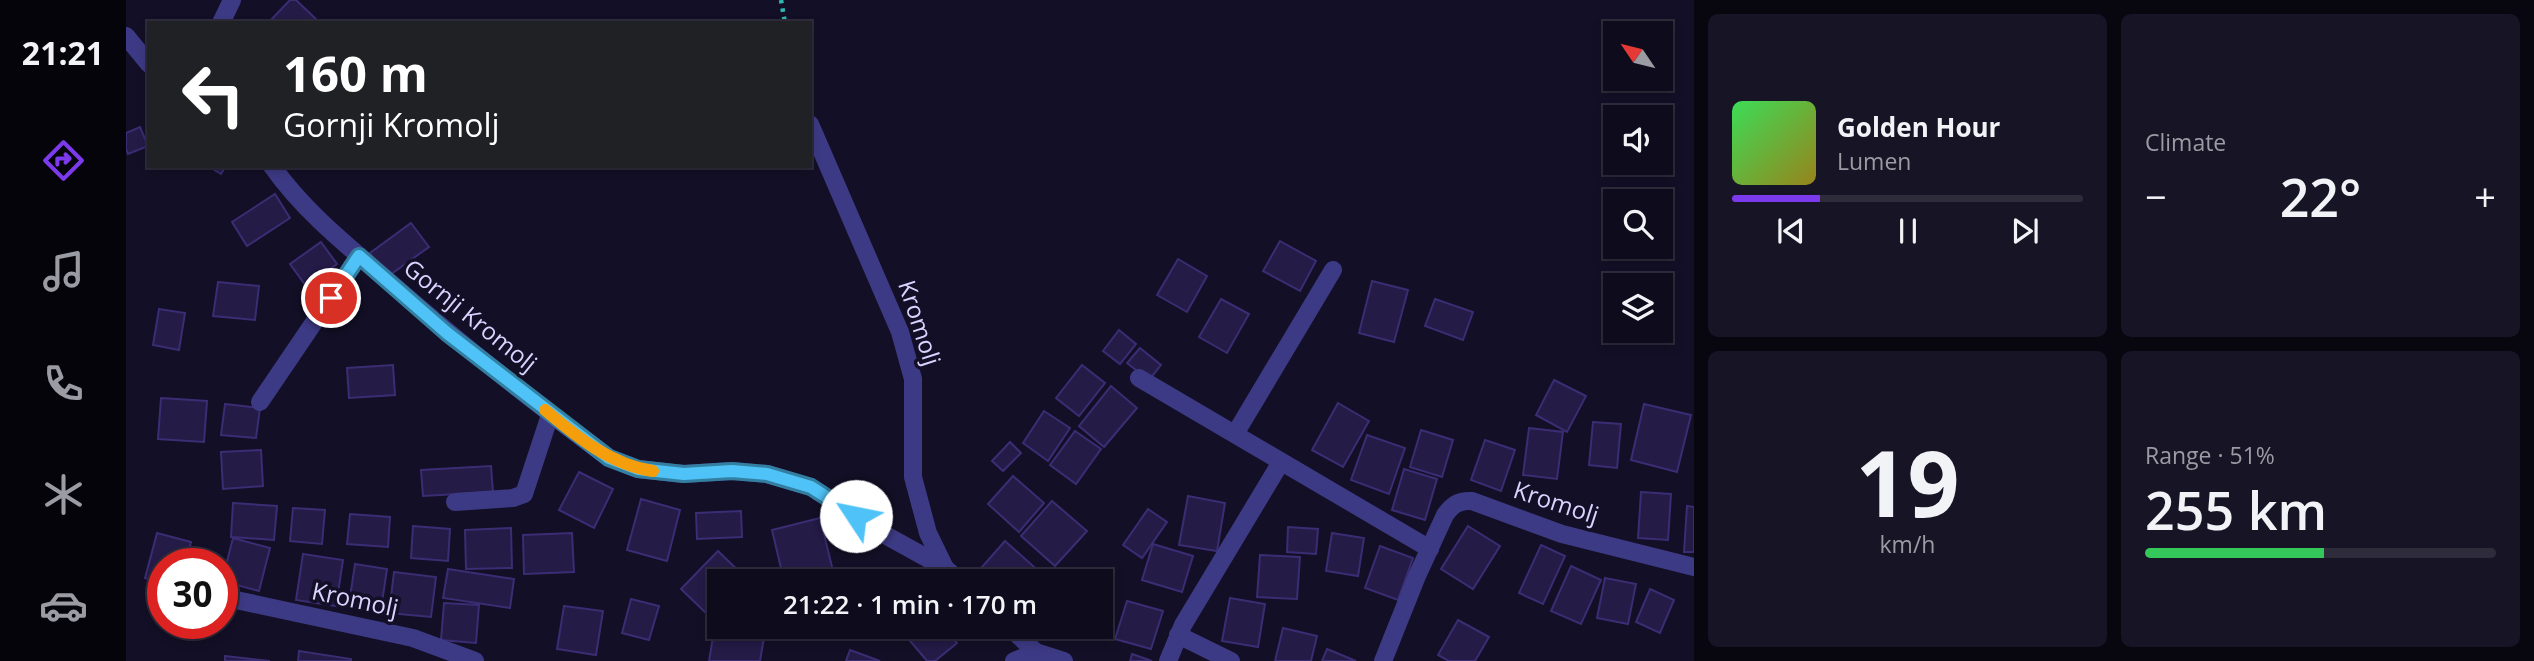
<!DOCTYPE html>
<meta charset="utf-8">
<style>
body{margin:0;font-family:"Open Sans",sans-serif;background:#171425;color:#f1f3f6;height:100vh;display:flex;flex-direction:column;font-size:26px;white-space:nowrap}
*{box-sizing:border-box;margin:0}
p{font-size:23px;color:#9b9ba3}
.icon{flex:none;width:38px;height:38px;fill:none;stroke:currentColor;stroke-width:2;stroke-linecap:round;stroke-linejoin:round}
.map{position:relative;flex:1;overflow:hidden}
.details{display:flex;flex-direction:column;gap:14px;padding:14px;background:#08060f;width:840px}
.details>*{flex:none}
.guide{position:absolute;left:21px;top:21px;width:665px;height:147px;border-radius:0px;box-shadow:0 4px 10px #0003,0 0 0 2px #2e2b3b;background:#202124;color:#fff;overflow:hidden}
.needle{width:46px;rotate:305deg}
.fabs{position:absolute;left:1477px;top:21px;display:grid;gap:14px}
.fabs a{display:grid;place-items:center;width:70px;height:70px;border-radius:0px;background:#0e0b1c;box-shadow:0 4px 10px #0003,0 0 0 2px #2e2b3b;font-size:35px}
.speed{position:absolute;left:21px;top:548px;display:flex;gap:14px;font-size:35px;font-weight:700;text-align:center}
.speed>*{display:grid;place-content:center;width:91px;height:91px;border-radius:50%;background:#0e0b1c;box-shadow:0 4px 10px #0003,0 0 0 2px #2e2b3b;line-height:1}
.speed .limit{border:10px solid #d22;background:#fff;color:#111}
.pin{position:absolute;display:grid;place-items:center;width:60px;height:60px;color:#fff;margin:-30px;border:4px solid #fff;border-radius:50%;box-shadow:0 2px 7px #0007}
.me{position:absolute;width:77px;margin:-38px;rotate:304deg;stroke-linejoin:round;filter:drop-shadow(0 0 5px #0008)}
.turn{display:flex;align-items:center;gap:24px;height:147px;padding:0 21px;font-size:32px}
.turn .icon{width:91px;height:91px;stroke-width:2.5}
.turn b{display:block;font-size:49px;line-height:60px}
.big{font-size:52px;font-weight:600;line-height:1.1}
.details .card{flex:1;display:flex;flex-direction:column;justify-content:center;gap:10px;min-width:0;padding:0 24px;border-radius:10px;background:#171425}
.details .dial{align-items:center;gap:0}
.dial b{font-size:91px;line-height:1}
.song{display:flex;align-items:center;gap:21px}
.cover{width:84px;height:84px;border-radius:10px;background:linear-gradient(135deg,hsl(130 70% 55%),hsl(50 70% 35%))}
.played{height:7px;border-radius:4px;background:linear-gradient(90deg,#7c3aed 25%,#2e2b3b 25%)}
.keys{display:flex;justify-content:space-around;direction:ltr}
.heat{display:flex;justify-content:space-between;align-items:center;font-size:38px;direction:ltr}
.charge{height:10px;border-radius:5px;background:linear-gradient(90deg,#34c759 51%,#2e2b3b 0)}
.details .tiles{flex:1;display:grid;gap:14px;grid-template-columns:repeat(2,1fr)}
.trip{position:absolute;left:581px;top:569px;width:406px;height:70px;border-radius:0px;background:#0e0b1c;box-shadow:0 4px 10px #0003,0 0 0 2px #2e2b3b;font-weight:600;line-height:70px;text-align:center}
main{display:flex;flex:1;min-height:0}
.menu{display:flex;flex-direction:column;width:126px;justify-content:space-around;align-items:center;background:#06040b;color:#9b9ba3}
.menu .icon{width:49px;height:49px}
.menu .on{color:#7c3aed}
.menu b{font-size:32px;color:#f1f3f6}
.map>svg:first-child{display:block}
.building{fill:#241b47;stroke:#3b2d73;stroke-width:2}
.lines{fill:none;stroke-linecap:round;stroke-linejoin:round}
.path{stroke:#2fb8b0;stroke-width:4.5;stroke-dasharray:3.5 5;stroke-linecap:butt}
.street{stroke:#3d3a85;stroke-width:18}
.route-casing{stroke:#337fa1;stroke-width:18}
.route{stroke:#4fc3f7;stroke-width:12}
.slow{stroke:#f59e0b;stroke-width:12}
.labels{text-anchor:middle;stroke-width:7;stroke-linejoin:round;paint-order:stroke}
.street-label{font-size:24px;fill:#d9d4ff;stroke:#130f26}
</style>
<main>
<nav class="menu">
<b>21:21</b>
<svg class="icon on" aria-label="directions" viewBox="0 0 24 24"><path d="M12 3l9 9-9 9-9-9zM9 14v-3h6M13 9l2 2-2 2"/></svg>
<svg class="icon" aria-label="music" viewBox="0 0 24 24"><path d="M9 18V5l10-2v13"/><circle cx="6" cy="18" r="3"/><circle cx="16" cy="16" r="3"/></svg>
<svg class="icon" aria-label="phone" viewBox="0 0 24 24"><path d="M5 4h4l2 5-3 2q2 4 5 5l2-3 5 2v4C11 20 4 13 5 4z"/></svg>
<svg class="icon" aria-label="climate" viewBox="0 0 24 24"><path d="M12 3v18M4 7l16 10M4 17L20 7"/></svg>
<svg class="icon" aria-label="car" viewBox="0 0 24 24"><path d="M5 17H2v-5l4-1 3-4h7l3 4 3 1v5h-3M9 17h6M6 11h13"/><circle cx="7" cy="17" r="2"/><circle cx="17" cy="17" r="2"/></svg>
</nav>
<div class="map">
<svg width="1568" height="661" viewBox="0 0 1568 661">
<rect width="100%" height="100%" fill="#130f26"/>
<g class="building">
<polygon points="164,0 170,0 190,19 186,23 142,23"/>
<polygon points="14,127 22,146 2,154 0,149 0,133"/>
<polygon points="82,166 100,166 95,174"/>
<polygon points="149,194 164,218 121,246 106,222"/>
<polygon points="285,223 303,247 261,277 244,253"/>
<polygon points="1154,241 1190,261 1174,291 1137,271"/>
<polygon points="195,242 211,264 180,286 164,264"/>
<polygon points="1052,259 1081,276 1061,312 1031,295"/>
<polygon points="1246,281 1282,290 1268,342 1233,333"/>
<polygon points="92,282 133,286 129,320 87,316"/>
<polygon points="1095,299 1123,314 1101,353 1073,337"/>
<polygon points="1309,299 1347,312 1337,340 1299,326"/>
<polygon points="33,309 59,313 53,350 27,345"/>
<polygon points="993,330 1010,344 994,364 977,351"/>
<polygon points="1014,348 1035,365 1023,380 1001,363"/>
<polygon points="267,365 269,395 223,398 221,368"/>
<polygon points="956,365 979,383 953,416 930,398"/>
<polygon points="1428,380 1460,396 1441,432 1410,415"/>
<polygon points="985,386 1011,408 978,447 953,426"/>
<polygon points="35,398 81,401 78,442 32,439"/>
<polygon points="1212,403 1243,421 1217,467 1186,450"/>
<polygon points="99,404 134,408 130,438 95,435"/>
<polygon points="1518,404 1565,415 1551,472 1505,460"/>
<polygon points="918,411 944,428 922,461 897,443"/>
<polygon points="1467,422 1495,424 1491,468 1463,465"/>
<polygon points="1403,428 1437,432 1431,479 1397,475"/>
<polygon points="1295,430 1327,440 1316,477 1284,467"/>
<polygon points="949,431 975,449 950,484 924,465"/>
<polygon points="1241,435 1279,448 1263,494 1225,480"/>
<polygon points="1359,440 1389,450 1375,491 1345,480"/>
<polygon points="884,442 895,453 877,471 866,461"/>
<polygon points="135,450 137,486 97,489 95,452"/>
<polygon points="365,466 367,492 297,496 295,470"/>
<polygon points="1278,469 1311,479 1299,520 1266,510"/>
<polygon points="453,472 487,489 468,528 433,510"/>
<polygon points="887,476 918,503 893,532 862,504"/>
<polygon points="1515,492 1545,494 1542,540 1512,538"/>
<polygon points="1062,496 1099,503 1091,551 1053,545"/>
<polygon points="515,499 554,510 541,561 501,550"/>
<polygon points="926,501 961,531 929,566 895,536"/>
<polygon points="107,503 151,506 148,540 105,537"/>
<polygon points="1561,506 1568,507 1568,552 1558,552"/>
<polygon points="167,508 199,510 196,544 164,541"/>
<polygon points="1022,509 1041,522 1016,558 997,545"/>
<polygon points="615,511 616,537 571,539 570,513"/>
<polygon points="224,514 264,517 262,547 221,544"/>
<polygon points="694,518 709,579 658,581 646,530"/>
<polygon points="287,526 324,529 322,561 285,558"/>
<polygon points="1342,526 1374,546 1347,589 1315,569"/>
<polygon points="1162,527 1192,529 1190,554 1161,552"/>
<polygon points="385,528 386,568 340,569 339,530"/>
<polygon points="31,533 65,542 60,564 37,564 37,583 19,578"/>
<polygon points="446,533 448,572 398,574 397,535"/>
<polygon points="1206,533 1238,538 1232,576 1200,571"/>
<polygon points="107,538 144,548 133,591 96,581"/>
<polygon points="879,541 915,573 908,581 856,581 849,575"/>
<polygon points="1027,544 1067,556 1056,592 1016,580"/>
<polygon points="1415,545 1439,556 1417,604 1393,593"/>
<polygon points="1254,546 1287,558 1272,600 1239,588"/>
<polygon points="592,551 619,577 615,581 593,581 593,603 582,615 555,589"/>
<polygon points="177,554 217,560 210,606 170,600"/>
<polygon points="1134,555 1174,557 1171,599 1131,597"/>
<polygon points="229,564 261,569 255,609 223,604"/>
<polygon points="1445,566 1475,580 1455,624 1425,611"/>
<polygon points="322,569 388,579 384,608 317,598"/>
<polygon points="268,572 310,577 305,617 263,613"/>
<polygon points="1479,578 1510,584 1502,624 1471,618"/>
<polygon points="1524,589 1548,600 1534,633 1510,622"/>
<polygon points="1104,598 1139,604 1132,647 1096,641"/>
<polygon points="505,599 533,606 523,640 496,633"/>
<polygon points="1001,601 1037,611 1025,649 989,639"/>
<polygon points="318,603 353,605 350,643 315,640"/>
<polygon points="438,606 477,611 470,655 431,649"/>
<polygon points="1332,620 1363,637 1349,661 1323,661 1312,655"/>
<polygon points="722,626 772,626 772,631 722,633"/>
<polygon points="791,626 818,626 831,643 809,661 801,661 780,636"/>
<polygon points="1157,628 1191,636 1185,661 1149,661"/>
<polygon points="588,631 638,638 634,661 583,661"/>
<polygon points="1201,649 1230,661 1196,661"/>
<polygon points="724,650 754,661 720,661"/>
<polygon points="173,651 225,659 225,661 172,661"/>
<polygon points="1006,654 1026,661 1004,661"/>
<polygon points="99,656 144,661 99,661"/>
</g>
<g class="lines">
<polyline class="path" points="655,0 659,23"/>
<g class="street">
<polyline points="95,23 106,0"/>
<polyline points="0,36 23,64"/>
<polyline points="684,124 774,332 787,379 787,477 802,533 819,568 834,581"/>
<path d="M 146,166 C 177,210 218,243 259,278 C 331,341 406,401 483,458 L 512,469 L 557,474 L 606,471 L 641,474 L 685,487 L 752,531 L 819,568"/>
<polyline points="1013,378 1304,549"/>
<polyline points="134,402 233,256"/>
<polyline points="1109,434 1207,270"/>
<polyline points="329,502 387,498 398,494 424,415"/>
<polyline points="96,597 287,638 349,661"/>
<polyline points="882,626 910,652 938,661"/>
<polyline points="1052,635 1105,661"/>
<polyline points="888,661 910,652"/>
<polyline points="1042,661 1057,625 1155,462"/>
<path d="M 1257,661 L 1291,576 L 1319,515 C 1326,505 1333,500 1346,501 L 1436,534 L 1568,567"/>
</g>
</g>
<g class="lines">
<g class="route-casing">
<polyline id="route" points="205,298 233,256 321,333 483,458 512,469 558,474 606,471 641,474 685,487 730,516"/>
</g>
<use href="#route" class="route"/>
<path class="slow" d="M 419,410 C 451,437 485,465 527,471"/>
</g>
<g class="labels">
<g class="street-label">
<text transform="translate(344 316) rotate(39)" y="8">Gornji Kromolj</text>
<text transform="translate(793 323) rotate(72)" y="8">Kromolj</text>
<text transform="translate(1430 503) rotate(18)" y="8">Kromolj</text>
<text transform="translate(229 600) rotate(12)" y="8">Kromolj</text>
</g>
</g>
</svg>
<div class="fabs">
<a><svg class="needle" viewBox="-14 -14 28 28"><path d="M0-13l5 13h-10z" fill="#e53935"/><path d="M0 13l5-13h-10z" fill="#9b9ba3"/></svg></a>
<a><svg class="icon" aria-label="sound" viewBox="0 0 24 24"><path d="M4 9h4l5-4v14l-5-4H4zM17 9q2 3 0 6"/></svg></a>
<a><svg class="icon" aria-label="search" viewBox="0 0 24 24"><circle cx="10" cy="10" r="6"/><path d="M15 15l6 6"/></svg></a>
<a><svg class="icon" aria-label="layers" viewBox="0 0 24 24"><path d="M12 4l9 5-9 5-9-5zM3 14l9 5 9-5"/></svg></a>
</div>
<div class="speed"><div class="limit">30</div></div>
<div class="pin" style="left:205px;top:298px;background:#d93025"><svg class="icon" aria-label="arrive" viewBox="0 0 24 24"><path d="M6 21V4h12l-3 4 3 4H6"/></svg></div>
<svg class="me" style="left:730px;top:516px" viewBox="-20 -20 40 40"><circle r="19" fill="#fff"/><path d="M0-13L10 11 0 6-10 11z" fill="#4fc3f7"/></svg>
<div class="trip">21:22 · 1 min · 170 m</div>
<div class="guide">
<div class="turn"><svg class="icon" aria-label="left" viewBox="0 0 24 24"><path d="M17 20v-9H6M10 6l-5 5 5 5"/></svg><div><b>160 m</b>Gornji Kromolj</div></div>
</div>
</div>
<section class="details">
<div class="tiles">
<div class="card">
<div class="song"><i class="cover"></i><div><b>Golden Hour</b><p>Lumen</p></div></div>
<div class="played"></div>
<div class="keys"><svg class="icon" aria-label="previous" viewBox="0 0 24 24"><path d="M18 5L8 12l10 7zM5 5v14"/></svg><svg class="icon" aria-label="pause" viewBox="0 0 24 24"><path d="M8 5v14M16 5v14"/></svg><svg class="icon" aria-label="next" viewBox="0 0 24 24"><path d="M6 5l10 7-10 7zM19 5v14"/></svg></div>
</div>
<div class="card"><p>Climate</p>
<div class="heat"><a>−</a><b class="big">22°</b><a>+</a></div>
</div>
<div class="card dial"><b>19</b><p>km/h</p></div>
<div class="card"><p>Range · 51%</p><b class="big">255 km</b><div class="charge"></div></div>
</div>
</section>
</main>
